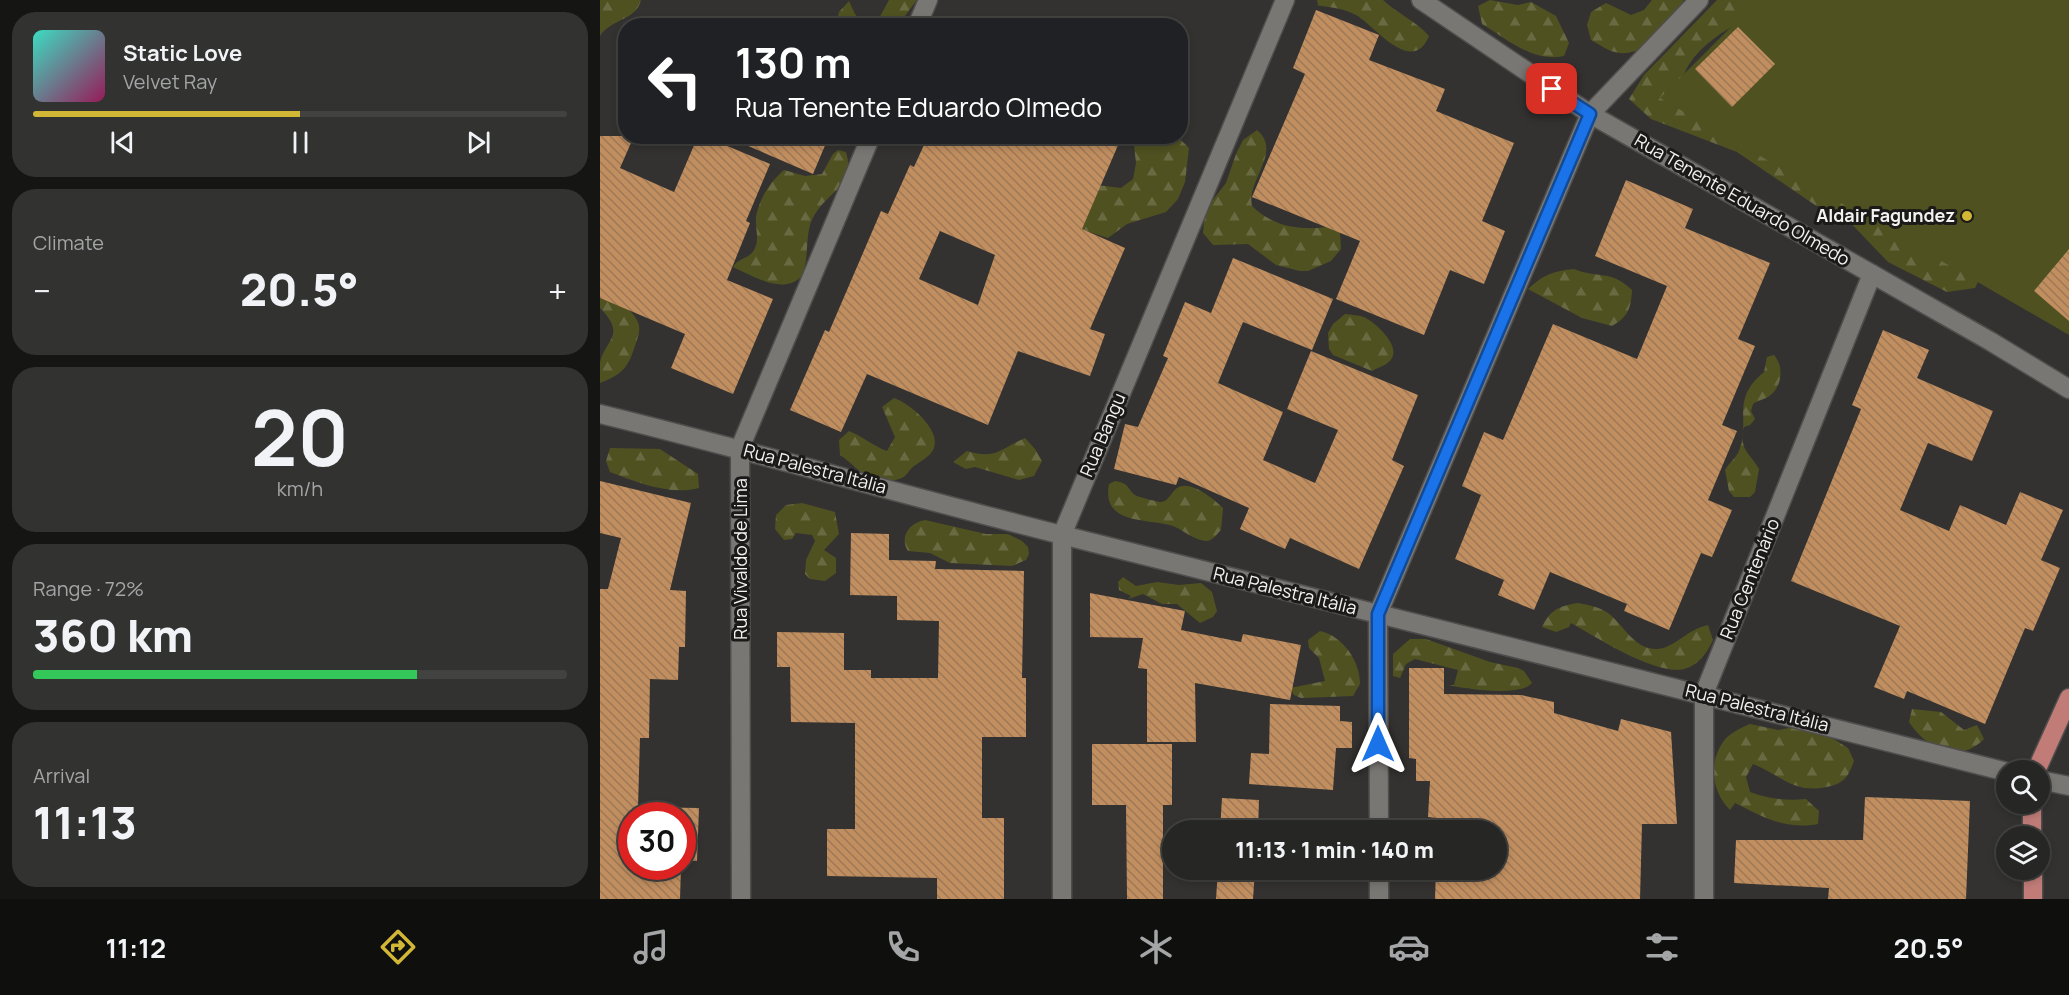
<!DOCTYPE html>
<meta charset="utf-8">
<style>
body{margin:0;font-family:Manrope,sans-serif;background:#323231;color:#f1f3f6;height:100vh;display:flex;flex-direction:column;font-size:22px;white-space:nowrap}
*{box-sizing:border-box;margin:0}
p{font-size:20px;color:#a4a5a6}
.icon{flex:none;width:33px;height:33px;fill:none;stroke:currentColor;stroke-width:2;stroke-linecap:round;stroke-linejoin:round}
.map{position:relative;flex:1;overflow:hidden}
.sheet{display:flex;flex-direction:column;gap:12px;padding:12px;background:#151514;width:600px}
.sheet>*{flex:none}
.banner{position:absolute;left:18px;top:18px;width:570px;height:126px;border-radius:24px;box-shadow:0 3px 9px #0003,0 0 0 2px #424341;background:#202124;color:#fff;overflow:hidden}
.buttons{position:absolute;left:1396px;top:760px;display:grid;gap:12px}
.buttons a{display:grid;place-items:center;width:54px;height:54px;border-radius:50%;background:#262624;box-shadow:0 3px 9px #0003,0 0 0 2px #424341;font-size:30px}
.speed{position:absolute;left:18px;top:802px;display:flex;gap:12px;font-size:30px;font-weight:700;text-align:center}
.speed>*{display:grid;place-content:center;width:78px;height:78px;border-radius:50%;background:#262624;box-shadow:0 3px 9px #0003,0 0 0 2px #424341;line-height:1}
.speed .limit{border:9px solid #d22;background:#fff;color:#111}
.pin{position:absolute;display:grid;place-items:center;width:51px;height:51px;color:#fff;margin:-26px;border-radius:12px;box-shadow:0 3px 9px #0006}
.me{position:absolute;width:66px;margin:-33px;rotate:0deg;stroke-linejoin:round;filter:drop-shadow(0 0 4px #0008)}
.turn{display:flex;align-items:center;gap:21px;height:126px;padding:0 18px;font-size:27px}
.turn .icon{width:78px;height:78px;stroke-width:2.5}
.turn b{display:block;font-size:42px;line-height:51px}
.big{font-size:45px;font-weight:800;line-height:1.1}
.sheet .widget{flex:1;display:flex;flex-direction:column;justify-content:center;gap:9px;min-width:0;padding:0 21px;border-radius:24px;background:#323231}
.sheet .dial{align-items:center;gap:0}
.dial b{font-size:78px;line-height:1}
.song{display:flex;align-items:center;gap:18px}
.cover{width:72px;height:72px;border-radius:9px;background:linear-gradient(135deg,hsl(170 70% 55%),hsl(330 70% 35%))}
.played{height:6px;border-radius:3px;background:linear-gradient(90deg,#d2b635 50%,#424341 50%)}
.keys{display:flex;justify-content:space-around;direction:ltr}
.heat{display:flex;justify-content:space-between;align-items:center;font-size:33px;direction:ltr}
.charge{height:9px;border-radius:4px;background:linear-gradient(90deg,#34c759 72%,#424341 0)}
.trip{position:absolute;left:562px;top:820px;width:345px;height:60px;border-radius:30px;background:#262624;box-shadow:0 3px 9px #0003,0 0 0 2px #424341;font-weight:800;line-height:60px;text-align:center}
.tabs{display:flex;height:96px;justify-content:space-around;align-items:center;background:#0f0f0e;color:#a4a5a6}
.tabs .icon{width:42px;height:42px}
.tabs .on{color:#d2b635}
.tabs b{font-size:27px;color:#f1f3f6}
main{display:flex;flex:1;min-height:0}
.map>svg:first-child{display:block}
.forest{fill:url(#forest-firs)}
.garden{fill:#4f5121}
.building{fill:url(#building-back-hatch);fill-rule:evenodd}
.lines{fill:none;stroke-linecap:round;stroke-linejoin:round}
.minor-casing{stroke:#4f4e4c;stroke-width:21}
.major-casing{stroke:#4f4e4c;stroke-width:21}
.minor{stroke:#787774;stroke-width:18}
.major{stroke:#c17c78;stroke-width:18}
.route-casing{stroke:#114b97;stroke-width:15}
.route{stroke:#1a73e8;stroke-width:10}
.poi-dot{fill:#d2b635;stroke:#1b1a19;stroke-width:2}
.labels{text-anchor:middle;stroke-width:6;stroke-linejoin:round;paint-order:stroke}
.street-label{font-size:18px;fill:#f3f2f1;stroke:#1b1a19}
.poi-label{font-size:18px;font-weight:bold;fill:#f3f2f1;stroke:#1b1a19;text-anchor:end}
</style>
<main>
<section class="sheet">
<div class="widget">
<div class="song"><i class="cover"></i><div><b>Static Love</b><p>Velvet Ray</p></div></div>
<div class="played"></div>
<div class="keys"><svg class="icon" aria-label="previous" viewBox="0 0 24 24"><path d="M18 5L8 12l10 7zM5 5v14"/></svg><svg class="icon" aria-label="pause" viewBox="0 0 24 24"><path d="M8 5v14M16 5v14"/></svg><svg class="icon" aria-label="next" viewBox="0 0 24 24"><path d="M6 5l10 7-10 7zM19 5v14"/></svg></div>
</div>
<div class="widget"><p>Climate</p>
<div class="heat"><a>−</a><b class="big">20.5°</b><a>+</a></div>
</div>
<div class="widget dial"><b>20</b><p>km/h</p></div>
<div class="widget"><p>Range · 72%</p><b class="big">360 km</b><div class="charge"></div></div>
<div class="widget"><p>Arrival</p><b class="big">11:13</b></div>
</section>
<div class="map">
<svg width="1469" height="899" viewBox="0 0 1469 899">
<defs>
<pattern id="forest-firs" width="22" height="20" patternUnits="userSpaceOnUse" patternTransform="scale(1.5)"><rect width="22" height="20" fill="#4f5121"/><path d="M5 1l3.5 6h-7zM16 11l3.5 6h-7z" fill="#696a42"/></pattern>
<pattern id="building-back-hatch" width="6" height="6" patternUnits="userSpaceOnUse" patternTransform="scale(1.5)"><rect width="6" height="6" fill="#c18e5f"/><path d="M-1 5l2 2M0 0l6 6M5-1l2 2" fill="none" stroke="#9d7958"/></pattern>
</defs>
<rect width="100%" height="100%" fill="#333230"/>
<g class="forest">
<path d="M 0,0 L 41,0 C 36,21 10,19 0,36 Z"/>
<polygon points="289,0 317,0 298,25 236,25 239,12 249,1 255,14 265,25 278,20"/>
<path d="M 717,0 L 783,0 C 798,14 816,21 829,36 C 812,77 774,25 756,15 C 743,8 729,7 715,5 L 718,5 Z"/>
<path d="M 890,0 L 918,5 L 931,2 L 956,16 L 969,43 L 964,56 C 933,63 907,39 882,24 L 878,6 Z"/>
<path d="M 1052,0 L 1083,0 L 1084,3 C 1071,23 1047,56 1020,53 C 1008,52 1001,45 991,40 L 987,25 L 991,12 L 1006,3 L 1031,15 L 1044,10 Z"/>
<path d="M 1117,0 L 1187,0 C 1154,16 1112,31 1090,63 C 1085,70 1082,80 1078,88 L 1387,262 L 1375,288 L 1347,292 L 1288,262 L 1243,215 L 1215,205 L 1137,152 L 1051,119 L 1029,99 L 1044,75 Z"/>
<path d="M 657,130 C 683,152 646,180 652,206 C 667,221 687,228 708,228 C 717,229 727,226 736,227 L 740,233 L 741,249 L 731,261 L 708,271 L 700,271 L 676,265 L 648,244 L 613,245 L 603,233 L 605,210 L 626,183 L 636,154 L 643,140 Z"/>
<path d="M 112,137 L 153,137 C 140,145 124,149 112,137 Z"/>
<polygon points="533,137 578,137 589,148 585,182 578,199 566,212 527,224 508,238 471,226 497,185 521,188 533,179 536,163"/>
<path d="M 238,150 L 246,152 C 256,185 230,190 215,214 C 203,232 211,258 201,277 C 182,295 153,276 133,267 C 138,258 149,259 154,250 C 160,240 155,228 156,217 C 159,199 170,182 184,170 L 205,176 L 222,174 L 233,154 Z"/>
<path d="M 974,269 C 998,279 1010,269 1032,290 C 1031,308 1028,317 1012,326 L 982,318 L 928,289 C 943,275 953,271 974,269 Z"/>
<path d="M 0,289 C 12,297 30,307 37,320 C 41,328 39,334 36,343 C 28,367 25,373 0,383 C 0,377 0,370 0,364 C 4,340 28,336 0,308 Z"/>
<path d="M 745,314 C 752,315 758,315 764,317 C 775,322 800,345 792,358 C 788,365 779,367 772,371 L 733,355 L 729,349 L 728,333 L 733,324 Z"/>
<path d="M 1174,355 C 1185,367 1182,390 1166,398 C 1162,400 1157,401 1153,404 L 1151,411 L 1155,419 L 1150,425 L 1144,427 C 1138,449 1150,453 1159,469 L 1155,492 L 1150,497 L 1134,497 L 1129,491 L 1125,470 C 1129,463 1136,458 1139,451 C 1151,419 1130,400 1164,372 L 1167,357 Z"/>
<path d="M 294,398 C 309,403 341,429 334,448 C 330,457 321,461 314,466 C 310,469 308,473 305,476 C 297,482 282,482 273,479 C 260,474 251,462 240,455 L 239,440 L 249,431 C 264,437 273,446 287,451 L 295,437 L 282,407 Z"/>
<path d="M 425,438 L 435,449 L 442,461 L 434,476 L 419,480 L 375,467 L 366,469 L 353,462 L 367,451 C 396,460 400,449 425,438 Z"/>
<path d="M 10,448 L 60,449 L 98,474 L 99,488 C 71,496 36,482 10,472 L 6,461 Z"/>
<path d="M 515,481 C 531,483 527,491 537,496 C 539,497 558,502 560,502 C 568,503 571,492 577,488 C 590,479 614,499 623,508 L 621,530 C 617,534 613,540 607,541 C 595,541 583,530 573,526 C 549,518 501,526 509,484 Z"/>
<polygon points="202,503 235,512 239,534 224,550 236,558 236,573 225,581 210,579 205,574 206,560 215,541 212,535 196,533 192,539 184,540 175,529 176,515 186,505"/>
<path d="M 325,520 L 386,534 L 408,534 L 422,541 L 428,547 L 429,554 L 426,560 L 412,566 L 350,563 L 330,553 L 308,551 C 299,537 309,523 325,520 Z"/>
<polygon points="523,577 536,586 557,582 579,585 601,583 612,592 617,611 613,617 600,623 577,604 562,604 543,594 528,599 531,596 519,590 518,582"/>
<path d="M 978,603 C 988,605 1000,607 1008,613 C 1024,625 1033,648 1055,649 C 1073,650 1087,629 1108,625 L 1113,640 C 1107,653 1099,665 1084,669 C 1056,676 996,637 971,623 L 969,627 L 956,632 L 942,627 C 950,610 959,606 978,603 Z"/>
<path d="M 720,631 C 743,636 760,661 760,684 L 753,696 L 701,698 L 694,695 L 690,688 L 725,681 L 719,658 L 709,648 L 708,640 Z"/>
<path d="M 810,639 L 826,639 L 890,662 L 918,668 L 924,671 L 932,683 C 921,697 865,689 849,685 L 854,685 L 858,670 L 815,659 L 806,664 L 800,678 L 793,676 L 793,654 Z"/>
<path d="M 1312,709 L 1341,712 L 1364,730 L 1377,725 L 1384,739 C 1359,765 1326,748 1309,722 Z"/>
<path d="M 1150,724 L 1178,730 L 1206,725 L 1221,731 L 1248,748 L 1254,761 C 1248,778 1243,784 1226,787 C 1195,794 1180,775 1153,764 L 1146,777 L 1150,792 C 1167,799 1188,801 1206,799 L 1219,811 L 1218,824 C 1185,830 1163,817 1135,803 L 1130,810 C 1112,792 1108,764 1123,742 C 1129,733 1141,728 1150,724 Z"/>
</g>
<polygon class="garden" points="1158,0 1469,0 1469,335 1060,98"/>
<g class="building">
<polygon points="716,10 779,35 769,60 845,89 836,111 914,143 882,221 905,231 884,284 850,270 824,335 736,299 760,241 652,197 705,74 693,68"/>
<polygon points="1138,27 1175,64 1132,107 1095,69"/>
<polygon points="0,136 34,136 20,168 74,192 98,136 104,136 170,164 146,221 150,223 127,280 173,299 133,394 71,368 85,334 0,298"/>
<polygon points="125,136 229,136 213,174"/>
<path d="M 328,136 L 522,136 L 482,229 L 525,248 L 490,329 L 505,334 L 490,376 L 418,351 L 388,425 L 267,374 L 241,432 L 190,410 L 225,330 L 229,332 L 281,211 L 288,214 L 310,165 L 314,167 ZM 340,231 L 395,255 L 378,305 L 319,279 Z"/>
<polygon points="1026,180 1093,209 1085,228 1170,263 1138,339 1155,346 1122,425 1137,431 1108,500 1132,510 1112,557 1101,553 1069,630 1024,611 1027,604 950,572 934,610 898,595 904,580 855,559 881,495 862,486 884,432 903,440 953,324 1037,359 1067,286 995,256"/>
<polygon points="1469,249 1469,321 1434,291"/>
<polygon points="633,258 733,299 712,350 643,322 618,383 683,412 663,460 715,483 738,430 687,409 711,351 818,395 792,460 804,466 759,569 690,538 685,549 640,529 649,508 579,477 576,485 514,469 525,424 538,427 568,358 563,356 585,302 611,313"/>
<polygon points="1283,330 1329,350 1317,378 1393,411 1372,461 1328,443 1300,510 1349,531 1360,505 1406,525 1420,492 1463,510 1441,560 1460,568 1433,631 1425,628 1385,724 1307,691 1304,699 1274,687 1300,626 1191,581 1261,409 1252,405"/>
<polygon points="0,481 91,503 70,590 86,591 85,647 79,647 78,680 50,679 49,738 40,738 38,807 99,808 97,861 82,860 82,816 32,816 32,867 81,867 80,899 0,899 0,589 8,589 21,538 0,533"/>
<polygon points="251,533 289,534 289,560 336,561 335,569 424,571 422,678 426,678 426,737 382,737 382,818 404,818 404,899 337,899 337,878 227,876 227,829 255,829 255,723 191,722 190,667 177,667 177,632 244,633 244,670 271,670 271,678 338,678 339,621 297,620 297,596 250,595"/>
<polygon points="490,593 585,611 581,630 641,642 643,634 701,645 690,700 595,683 596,742 547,742 547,669 538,668 543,638 490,637"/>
<polygon points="809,668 844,668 844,694 921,695 954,702 954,713 1018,731 1021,719 1071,732 1077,824 1042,824 1040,899 835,899 836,870 897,870 897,831 837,831 837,818 828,817 830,781 816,781 816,759 809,758"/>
<polygon points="670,704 740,706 740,721 752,722 752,748 736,748 733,790 649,784 651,753 669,754"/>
<polygon points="492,744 572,744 572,805 563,805 563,899 527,899 526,805 492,805"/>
<polygon points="1265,797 1370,801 1366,899 1228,899 1229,888 1134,883 1136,840 1263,840"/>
<polygon points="622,798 659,800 658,831 620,831"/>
<polygon points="618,870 655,870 653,899 616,899"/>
</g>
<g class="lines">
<g class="minor-casing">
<g id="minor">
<polyline points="821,0 990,114 1390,341 1469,389"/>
<polyline points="317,26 328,0"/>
<path d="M 0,414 C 156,452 310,497 466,536 C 779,616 1094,691 1407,772"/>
<polyline points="1440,780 1469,786"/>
<polyline points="779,831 778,614 990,114 1099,0"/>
<polyline points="779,870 779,899"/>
<polyline points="141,899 140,448 271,136"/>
<polyline points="462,899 462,535 685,0"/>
<polyline points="1104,899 1104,694 1272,274"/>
</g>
</g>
<g class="major-casing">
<g id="major">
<polyline points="1436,771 1469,698"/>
<polyline points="1432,804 1432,837"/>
<polyline points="1433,870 1433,899"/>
</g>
</g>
<use href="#minor" class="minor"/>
<use href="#major" class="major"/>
</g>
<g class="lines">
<g class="route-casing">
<polyline id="route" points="778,744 778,614 990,114 952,89"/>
</g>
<use href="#route" class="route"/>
</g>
<circle class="poi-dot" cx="1367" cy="216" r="6"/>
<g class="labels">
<g class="street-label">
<text transform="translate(1142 200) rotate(30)" y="6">Rua Tenente Eduardo Olmedo</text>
<text transform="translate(503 435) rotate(-67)" y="6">Rua Bangu</text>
<text transform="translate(215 469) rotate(15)" y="6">Rua Palestra Itália</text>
<text transform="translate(141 559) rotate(-90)" y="6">Rua Vivaldo de Lima</text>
<text transform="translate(1150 579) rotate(-68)" y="6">Rua Centenário</text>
<text transform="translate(685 591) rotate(14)" y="6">Rua Palestra Itália</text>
<text transform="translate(1157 708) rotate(14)" y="6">Rua Palestra Itália</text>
</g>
<g class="poi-label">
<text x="1355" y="222">Aldair Fagundez</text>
</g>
</g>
</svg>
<div class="buttons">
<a><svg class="icon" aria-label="search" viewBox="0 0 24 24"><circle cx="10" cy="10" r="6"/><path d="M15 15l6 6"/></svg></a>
<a><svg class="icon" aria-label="layers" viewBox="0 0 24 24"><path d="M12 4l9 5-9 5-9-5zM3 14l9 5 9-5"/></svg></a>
</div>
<div class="speed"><div class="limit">30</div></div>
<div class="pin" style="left:952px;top:89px;background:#d93025"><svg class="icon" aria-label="arrive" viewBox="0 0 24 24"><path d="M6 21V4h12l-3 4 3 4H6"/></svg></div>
<svg class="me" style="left:778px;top:744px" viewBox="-20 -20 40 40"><path d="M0-17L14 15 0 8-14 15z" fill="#1a73e8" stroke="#fff" stroke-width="4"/></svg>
<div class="trip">11:13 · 1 min · 140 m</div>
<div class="banner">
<div class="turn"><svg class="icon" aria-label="left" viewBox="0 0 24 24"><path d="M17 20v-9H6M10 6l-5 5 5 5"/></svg><div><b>130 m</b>Rua Tenente Eduardo Olmedo</div></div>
</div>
</div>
</main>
<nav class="tabs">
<b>11:12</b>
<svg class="icon on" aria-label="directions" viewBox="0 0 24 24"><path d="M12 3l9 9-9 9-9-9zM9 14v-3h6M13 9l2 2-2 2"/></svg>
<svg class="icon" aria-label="music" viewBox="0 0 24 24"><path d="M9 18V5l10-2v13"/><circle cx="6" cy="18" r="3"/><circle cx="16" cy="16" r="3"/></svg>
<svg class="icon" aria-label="phone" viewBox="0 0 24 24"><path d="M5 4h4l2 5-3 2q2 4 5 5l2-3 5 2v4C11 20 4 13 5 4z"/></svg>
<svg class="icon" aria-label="climate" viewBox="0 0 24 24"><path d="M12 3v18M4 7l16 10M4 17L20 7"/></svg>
<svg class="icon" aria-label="car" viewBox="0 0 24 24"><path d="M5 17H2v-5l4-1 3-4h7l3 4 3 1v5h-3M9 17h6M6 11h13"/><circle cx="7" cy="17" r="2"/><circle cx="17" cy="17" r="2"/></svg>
<svg class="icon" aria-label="filters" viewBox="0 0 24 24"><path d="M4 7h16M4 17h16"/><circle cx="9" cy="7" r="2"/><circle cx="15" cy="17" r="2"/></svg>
<b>20.5°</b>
</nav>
